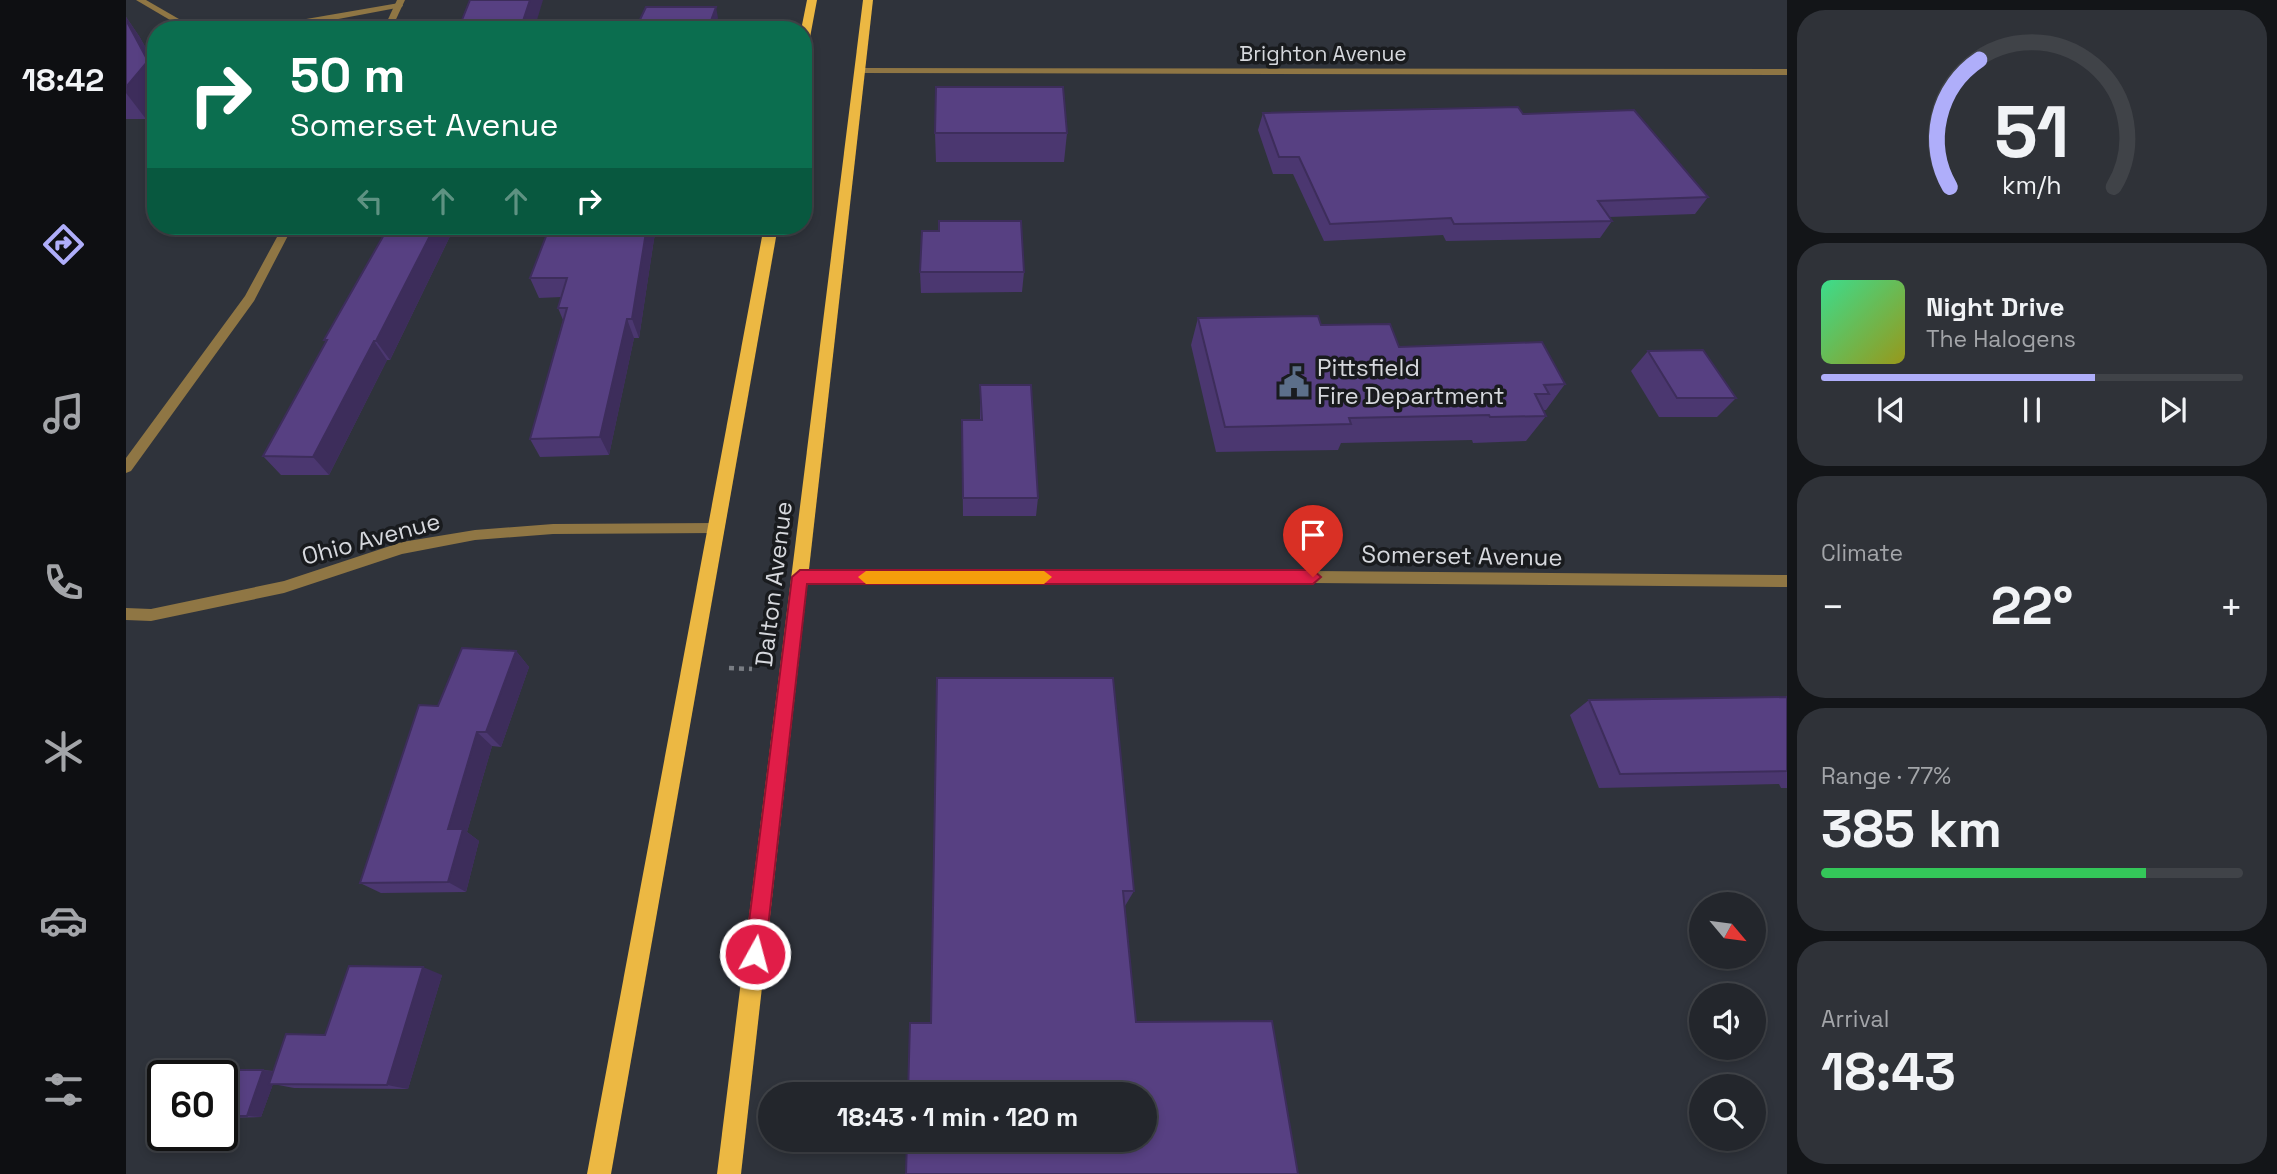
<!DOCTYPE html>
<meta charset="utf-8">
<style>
body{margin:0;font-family:"Space Grotesk",sans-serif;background:#2f3238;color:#f1f3f6;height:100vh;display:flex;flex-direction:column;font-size:26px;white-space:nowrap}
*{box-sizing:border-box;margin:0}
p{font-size:23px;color:#a3a5a9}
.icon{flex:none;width:38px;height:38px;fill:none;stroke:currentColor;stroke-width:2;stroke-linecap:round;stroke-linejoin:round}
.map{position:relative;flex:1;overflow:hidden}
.panel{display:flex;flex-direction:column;gap:10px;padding:10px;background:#131518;width:490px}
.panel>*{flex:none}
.guide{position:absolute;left:21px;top:21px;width:665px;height:214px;border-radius:28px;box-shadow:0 4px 10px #0003,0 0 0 2px #404348;background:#0b6e4f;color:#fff;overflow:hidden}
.needle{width:46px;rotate:119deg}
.buttons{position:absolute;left:1563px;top:892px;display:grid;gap:14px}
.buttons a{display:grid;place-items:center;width:77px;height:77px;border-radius:50%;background:#23262c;box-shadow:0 4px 10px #0003,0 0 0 2px #404348;font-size:35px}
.speed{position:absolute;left:21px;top:1060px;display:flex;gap:14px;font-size:35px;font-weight:700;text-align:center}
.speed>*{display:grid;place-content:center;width:91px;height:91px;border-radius:50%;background:#23262c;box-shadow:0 4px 10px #0003,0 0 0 2px #404348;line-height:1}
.speed .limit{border:4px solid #111;border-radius:10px;background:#fff;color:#111}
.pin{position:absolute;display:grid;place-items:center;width:60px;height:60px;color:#fff;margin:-72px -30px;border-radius:50% 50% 50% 0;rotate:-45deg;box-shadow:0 0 7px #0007}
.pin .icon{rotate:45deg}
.me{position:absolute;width:77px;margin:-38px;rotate:7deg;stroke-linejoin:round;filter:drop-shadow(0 0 5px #0008)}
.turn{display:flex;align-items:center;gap:24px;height:147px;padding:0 28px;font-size:32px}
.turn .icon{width:91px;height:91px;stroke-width:2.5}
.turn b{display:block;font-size:49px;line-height:60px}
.lanes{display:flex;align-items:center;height:66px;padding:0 28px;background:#0003;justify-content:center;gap:35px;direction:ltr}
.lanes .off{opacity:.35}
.big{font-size:52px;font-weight:700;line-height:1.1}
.panel .card{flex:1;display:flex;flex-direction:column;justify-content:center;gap:10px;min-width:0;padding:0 24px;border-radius:28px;background:#2f3238}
.panel .dial{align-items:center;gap:0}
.dial svg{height:182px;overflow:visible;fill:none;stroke:#404348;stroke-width:7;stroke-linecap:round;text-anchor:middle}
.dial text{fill:#f1f3f6;stroke:none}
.song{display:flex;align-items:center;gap:21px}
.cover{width:84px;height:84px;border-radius:10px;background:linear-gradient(135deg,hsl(150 70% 55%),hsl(60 70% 35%))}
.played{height:7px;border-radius:4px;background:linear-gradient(90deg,#afaefa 65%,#404348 65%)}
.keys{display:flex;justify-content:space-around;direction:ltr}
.heat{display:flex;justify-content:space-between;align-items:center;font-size:38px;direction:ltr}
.charge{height:10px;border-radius:5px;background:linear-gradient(90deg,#34c759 77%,#404348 0)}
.trip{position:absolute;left:632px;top:1082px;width:399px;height:70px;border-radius:35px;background:#23262c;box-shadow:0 4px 10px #0003,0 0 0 2px #404348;font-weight:700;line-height:70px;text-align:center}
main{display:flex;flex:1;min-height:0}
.tabs{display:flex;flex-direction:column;width:126px;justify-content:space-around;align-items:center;background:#0e0f12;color:#a3a5a9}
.tabs .icon{width:49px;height:49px}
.tabs .active{color:#afaefa}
.tabs b{font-size:32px;color:#f1f3f6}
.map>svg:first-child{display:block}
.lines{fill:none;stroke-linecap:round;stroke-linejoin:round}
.path{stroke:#797d83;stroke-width:4.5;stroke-dasharray:5 5;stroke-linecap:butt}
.lane{fill:#8f7644;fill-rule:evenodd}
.street{fill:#8f7644;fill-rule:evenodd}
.primary{fill:#ecb843;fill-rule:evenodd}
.wall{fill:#4b3770}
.shaded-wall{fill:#3d2d5b}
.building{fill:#574082;stroke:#3d2d5b;stroke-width:2}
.route{fill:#e11d48;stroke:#92132f;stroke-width:2}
.slow{fill:#f59e0b}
.labels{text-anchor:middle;stroke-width:7;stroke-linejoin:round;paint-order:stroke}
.far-street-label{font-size:21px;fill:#d6d8dd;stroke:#191b1e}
.poi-label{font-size:24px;fill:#d6d8dd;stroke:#191b1e;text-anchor:start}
.street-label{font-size:24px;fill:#d6d8dd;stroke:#191b1e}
</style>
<main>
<nav class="tabs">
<b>18:42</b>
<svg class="icon active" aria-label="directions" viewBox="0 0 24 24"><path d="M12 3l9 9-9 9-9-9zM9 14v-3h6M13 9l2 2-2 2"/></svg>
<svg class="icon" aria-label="music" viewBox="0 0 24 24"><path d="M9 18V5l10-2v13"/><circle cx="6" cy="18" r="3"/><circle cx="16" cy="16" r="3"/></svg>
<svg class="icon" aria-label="phone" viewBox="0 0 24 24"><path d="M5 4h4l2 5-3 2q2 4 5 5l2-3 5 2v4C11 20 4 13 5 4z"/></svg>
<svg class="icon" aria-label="climate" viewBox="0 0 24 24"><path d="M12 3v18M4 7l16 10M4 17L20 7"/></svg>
<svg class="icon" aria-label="car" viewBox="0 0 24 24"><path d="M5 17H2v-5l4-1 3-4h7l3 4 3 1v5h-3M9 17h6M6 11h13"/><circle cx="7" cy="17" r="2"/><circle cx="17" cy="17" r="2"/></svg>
<svg class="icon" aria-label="filters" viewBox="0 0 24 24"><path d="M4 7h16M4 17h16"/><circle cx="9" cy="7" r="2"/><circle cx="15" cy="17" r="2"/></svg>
</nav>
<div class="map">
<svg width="1661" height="1174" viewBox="0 0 1661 1174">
<rect width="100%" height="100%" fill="#2f333b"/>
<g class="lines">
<polyline class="path" points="603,668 626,669"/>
<g class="lane">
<polygon points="10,0 20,0 72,30 61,30"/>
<polygon points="273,3 277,5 276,7 154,30 117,30"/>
</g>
<g class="street">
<polygon points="271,0 279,0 265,30 257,30"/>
<polygon points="734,68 1661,69 1661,75 731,73 731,69"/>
<polygon points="157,226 167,226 128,301 5,471 0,473 0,458 119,296"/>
<polygon points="589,523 596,528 589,533 427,534 349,540 276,554 158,593 25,621 0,620 0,608 25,609 158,581 276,542 349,530 427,524"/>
<polygon points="674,571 1187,571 1661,575 1661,587 1187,583 674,583 669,581 667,577 669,573"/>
</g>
<g class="primary">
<polygon points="681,0 691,0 682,48 677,51 677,30 675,30"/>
<polygon points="737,0 747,0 615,1174 591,1174"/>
<polygon points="638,226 652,226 485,1174 461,1174"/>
</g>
</g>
<g class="wall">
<polygon points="0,17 13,36 30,66 30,106 20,119 0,119"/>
<polygon points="1137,113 1397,114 1582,197 1569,214 1483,217 1486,221 1474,238 1320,241 1317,235 1198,241 1167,174 1147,174 1132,130"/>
<polygon points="809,133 941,133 938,162 810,162"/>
<polygon points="263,226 329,226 264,360 261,360 203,475 155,475 137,456 200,343 198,340"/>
<polygon points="424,226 532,226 528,239 513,338 508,338 483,455 414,457 404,439 437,320 432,308 435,297 413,298 404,278"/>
<polygon points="813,231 898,272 896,292 795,293 794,272"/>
<polygon points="1072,318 1195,325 1273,347 1439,384 1420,410 1417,410 1420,416 1400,441 1347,443 1346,440 1215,443 1212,450 1090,452 1065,345"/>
<polygon points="1522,351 1610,398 1591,417 1533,417 1505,371"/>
<polygon points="854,385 912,498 910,516 837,516 836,439 854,420"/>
<polygon points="390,651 403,667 375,747 366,746 341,832 353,841 340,892 255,893 234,883 312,706"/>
<polygon points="811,678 1008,891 999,906 1010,1022 805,1023"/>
<polygon points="1661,697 1661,788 1655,788 1653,784 1473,788 1444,715 1463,700"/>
<polygon points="316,975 282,1089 168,1088 147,1084 135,1117 96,1118 96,1076 137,1070 147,1071 199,1035"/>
</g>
<g class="shaded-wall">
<polygon points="404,0 417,0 408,30 394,30"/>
<polygon points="590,7 592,18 590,23 591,29 587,30 586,18"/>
<polygon points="0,17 13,36 30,66 30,106 20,119 0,93"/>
<polygon points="309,226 329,226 264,360 250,341"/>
<polygon points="521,226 532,226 528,239 513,338 506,319"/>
<polygon points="501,319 508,338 483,455 474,437"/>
<polygon points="248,341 261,360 203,475 187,457"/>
<polygon points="390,651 403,667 375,747 360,732"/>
<polygon points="351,732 366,746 341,832 353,841 340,892 322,882 322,829"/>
<polygon points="297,967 316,975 282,1089 261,1085"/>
<polygon points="137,1070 151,1072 143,1084 147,1084 135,1117 121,1116"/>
</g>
<g class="building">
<polygon points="344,0 404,0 394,30 332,30"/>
<polygon points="520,7 590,7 586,18 589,18 586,27 592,26 591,30 509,30"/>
<polygon points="0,20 22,61 0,87"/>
<polygon points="810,87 937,87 941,133 809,133"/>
<polygon points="1392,107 1397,114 1508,110 1582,197 1472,201 1486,221 1328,224 1325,218 1204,224 1173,157 1153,157 1137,113"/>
<polygon points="813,221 895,221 898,272 794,272 796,231 813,231"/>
<polygon points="263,226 309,226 250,341 248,341 187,457 137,456 201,340 198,340"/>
<polygon points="424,226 521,226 506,319 501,319 474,437 404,439 441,308 432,308 441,278 404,278"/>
<polygon points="1192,316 1195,325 1264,324 1273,347 1416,342 1439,384 1418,385 1423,394 1409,394 1420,416 1364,417 1363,415 1223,418 1225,424 1099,427 1072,318"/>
<polygon points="1577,350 1610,398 1551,398 1522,351"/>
<polygon points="854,385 905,385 912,498 837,498 836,420 856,420"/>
<polygon points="336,648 390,651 360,732 351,732 322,829 337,829 322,882 234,883 293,705 312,706"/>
<polygon points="811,678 987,678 1008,891 997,891 1010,1022 1146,1021 1172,1174 780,1174 781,1139 1018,1139 1018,1094 782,1094 784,1023 805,1023"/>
<polygon points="1661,697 1661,771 1494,774 1463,700"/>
<polygon points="223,966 297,967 261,1085 143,1084 160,1034 199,1035"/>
<polygon points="80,1070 137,1070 121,1116 96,1116 96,1076 77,1076"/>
</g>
<polygon class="route" points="674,570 1187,570 1195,577 1187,584 681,584 639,954 636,962 629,964 622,962 619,954 666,577"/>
<polygon class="slow" points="740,571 918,571 926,577 918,584 740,584 732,577"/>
<defs>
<g id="civic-bare" transform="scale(2.415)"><path d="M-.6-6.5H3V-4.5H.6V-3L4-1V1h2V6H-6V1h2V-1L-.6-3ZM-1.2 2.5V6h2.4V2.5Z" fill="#5c6f8a" stroke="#191b1e" stroke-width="2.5" paint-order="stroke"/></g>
</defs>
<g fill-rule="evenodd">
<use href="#civic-bare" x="1168" y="382"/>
</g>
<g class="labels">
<g class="far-street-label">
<text x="1197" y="61">Brighton Avenue</text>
</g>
<g class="poi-label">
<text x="1191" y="376">Pittsfield<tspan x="1191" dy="28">Fire Department</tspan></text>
</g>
<g class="street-label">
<text transform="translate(245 539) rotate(-15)" y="8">Ohio Avenue</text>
<text transform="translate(1336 556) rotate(1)" y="8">Somerset Avenue</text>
<text transform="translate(648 584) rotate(-83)" y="8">Dalton Avenue</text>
</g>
</g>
</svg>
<div class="buttons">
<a><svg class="needle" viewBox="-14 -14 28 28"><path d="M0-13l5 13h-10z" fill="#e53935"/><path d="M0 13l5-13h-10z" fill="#a3a5a9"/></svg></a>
<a><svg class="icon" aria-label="sound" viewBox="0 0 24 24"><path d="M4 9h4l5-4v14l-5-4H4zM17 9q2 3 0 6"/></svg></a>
<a><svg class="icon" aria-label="search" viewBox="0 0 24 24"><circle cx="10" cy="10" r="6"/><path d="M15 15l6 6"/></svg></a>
</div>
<div class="speed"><div class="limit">60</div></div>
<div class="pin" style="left:1187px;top:577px;background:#d93025"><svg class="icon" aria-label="arrive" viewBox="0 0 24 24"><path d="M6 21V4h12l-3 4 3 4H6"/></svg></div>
<svg class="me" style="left:629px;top:954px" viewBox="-20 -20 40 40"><circle r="17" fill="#e11d48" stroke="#fff" stroke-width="3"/><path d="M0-11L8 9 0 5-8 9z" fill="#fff"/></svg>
<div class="trip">18:43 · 1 min · 120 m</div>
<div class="guide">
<div class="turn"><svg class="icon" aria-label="right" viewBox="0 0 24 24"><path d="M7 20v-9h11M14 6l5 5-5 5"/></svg><div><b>50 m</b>Somerset Avenue</div></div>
<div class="lanes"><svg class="icon off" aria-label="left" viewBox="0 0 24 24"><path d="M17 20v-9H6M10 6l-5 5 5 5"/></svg><svg class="icon off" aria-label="ahead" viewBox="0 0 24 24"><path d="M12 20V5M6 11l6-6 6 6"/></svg><svg class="icon off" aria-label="ahead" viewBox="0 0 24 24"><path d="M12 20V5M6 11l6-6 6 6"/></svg><svg class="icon" aria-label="right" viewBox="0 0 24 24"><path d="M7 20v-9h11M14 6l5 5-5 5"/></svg></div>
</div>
</div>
<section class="panel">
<div class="card dial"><svg viewBox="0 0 100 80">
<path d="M14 69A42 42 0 1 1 86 69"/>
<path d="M14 69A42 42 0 0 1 27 13" stroke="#afaefa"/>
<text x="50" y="56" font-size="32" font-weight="700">51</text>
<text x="50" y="72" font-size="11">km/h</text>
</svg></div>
<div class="card">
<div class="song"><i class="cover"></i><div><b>Night Drive</b><p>The Halogens</p></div></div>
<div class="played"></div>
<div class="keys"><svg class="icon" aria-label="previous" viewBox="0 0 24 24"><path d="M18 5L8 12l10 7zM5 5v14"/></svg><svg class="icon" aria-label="pause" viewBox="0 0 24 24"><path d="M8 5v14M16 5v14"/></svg><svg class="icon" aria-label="next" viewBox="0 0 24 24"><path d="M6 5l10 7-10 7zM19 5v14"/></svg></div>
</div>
<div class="card"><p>Climate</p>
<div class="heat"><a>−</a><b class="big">22°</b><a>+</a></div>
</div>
<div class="card"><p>Range · 77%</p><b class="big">385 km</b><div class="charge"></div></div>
<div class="card"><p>Arrival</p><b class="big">18:43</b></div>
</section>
</main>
